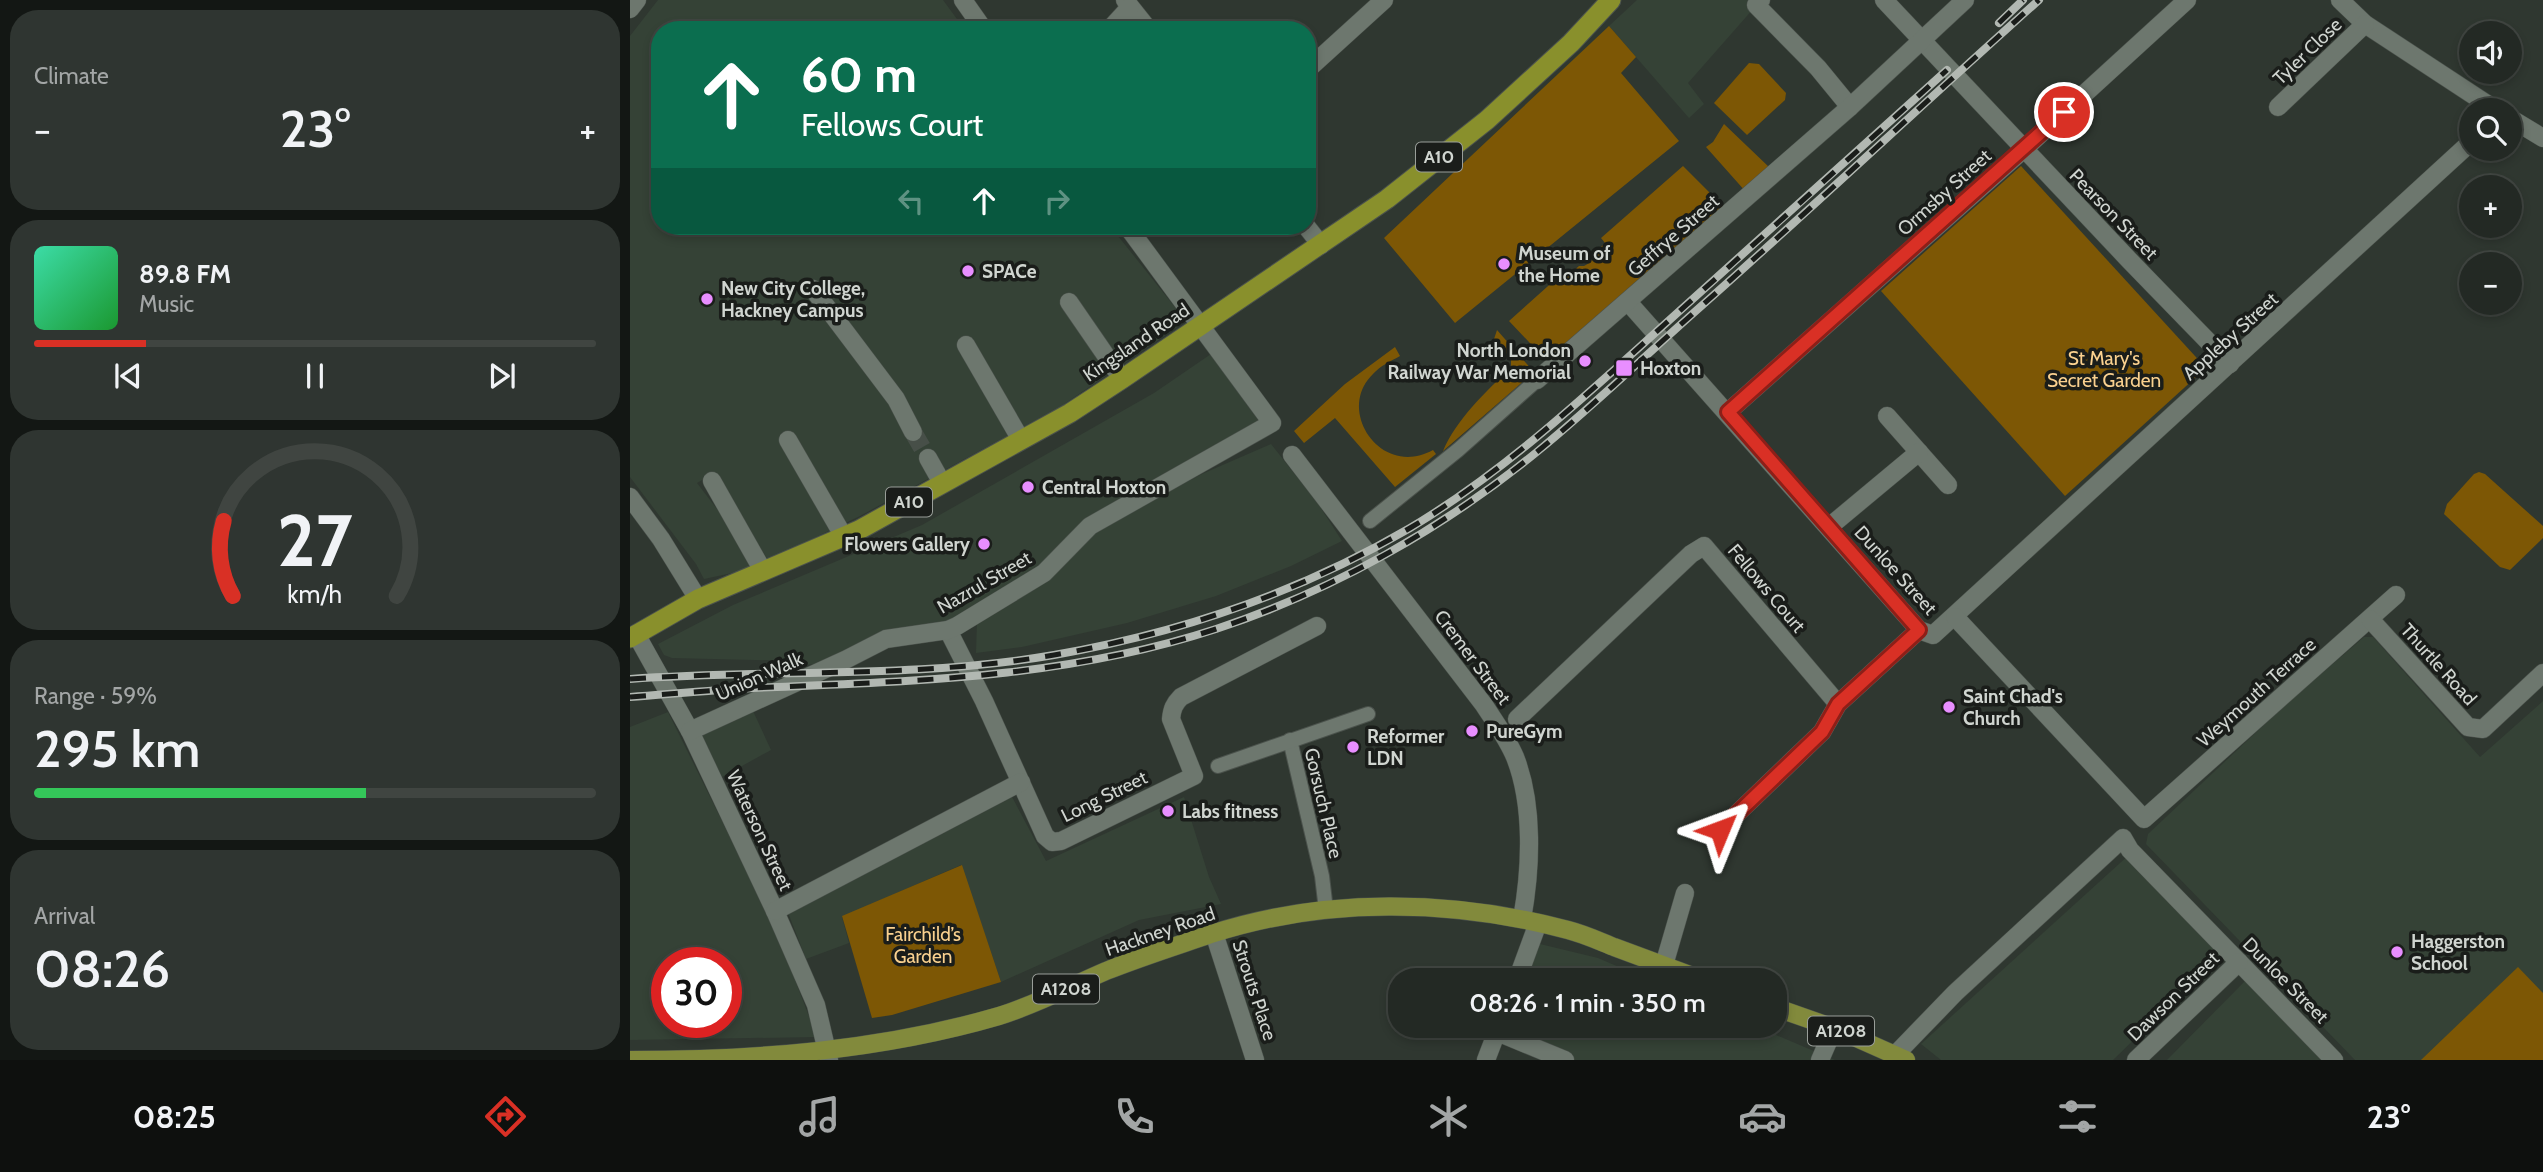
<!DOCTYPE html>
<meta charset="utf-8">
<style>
body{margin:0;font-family:Cabin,sans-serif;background:#2f3531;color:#f1f3f6;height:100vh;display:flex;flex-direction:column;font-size:26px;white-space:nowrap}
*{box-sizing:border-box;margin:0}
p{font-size:23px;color:#a3a6a6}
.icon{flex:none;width:38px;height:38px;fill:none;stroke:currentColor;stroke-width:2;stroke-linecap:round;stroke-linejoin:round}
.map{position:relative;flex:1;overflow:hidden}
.details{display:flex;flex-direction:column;gap:10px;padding:10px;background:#131714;width:630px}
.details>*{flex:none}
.top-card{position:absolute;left:21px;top:21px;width:665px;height:214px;border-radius:28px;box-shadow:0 4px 10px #0003,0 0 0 2px #404541;background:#0b6e4f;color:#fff;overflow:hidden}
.controls{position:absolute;left:1829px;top:21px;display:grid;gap:14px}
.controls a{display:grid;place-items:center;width:63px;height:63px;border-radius:50%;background:#232924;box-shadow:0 4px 10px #0003,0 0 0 2px #404541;font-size:35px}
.speed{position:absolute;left:21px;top:947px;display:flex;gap:14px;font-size:35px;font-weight:700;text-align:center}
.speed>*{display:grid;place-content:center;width:91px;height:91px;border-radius:50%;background:#232924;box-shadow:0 4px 10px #0003,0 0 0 2px #404541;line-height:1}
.speed .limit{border:10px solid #d22;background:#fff;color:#111}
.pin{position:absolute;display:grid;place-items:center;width:60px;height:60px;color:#fff;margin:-30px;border:4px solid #fff;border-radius:50%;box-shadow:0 2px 7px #0007}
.me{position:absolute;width:77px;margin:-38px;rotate:46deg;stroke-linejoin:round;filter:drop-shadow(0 0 5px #0008)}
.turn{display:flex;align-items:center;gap:24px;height:147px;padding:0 35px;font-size:32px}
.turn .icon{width:91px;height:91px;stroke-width:2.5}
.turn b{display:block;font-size:49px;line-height:60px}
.lanes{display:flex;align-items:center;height:66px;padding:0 35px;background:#0003;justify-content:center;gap:35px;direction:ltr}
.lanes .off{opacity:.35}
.big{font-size:52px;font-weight:600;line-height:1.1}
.details .widget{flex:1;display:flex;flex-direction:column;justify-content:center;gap:10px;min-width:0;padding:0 24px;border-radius:28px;background:#2f3531}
.details .dial{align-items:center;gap:0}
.dial svg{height:182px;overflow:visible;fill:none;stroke:#404541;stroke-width:7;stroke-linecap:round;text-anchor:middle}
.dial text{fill:#f1f3f6;stroke:none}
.song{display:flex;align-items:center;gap:21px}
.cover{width:84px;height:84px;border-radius:10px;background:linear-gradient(135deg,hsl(160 70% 55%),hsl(130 70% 35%))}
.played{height:7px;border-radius:4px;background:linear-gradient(90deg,#d93025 20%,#404541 20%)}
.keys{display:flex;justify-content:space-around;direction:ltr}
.heat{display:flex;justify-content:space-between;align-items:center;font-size:38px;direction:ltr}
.charge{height:10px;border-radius:5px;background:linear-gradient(90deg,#34c759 59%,#404541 0)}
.trip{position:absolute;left:758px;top:968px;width:399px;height:70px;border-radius:28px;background:#232924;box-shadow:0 4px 10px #0003,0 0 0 2px #404541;font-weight:600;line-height:70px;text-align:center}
.tab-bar{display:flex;height:112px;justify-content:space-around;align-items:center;background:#0e100e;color:#a3a6a6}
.tab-bar .icon{width:49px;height:49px}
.tab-bar .current{color:#d93025}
.tab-bar b{font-size:32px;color:#f1f3f6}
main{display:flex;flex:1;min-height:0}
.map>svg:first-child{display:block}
.built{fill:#354236;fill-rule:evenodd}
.green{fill:#7d5705}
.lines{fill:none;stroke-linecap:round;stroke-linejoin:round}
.minor-tunnel{stroke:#474f48;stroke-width:18;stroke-dasharray:18 9;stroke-linecap:butt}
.pedestrian-casing{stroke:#4b524c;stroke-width:16}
.minor-casing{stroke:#4b524c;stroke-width:19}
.primary-casing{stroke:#4b524c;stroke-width:19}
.trunk-casing{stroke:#4b524c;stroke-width:21}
.pedestrian{stroke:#6d776e;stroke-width:14}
.minor{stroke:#6d776e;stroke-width:18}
.primary{stroke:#828a3c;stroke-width:18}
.trunk{stroke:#89902c;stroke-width:19}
.rail-casing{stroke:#b2b8b2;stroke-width:8}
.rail{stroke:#1a1d1a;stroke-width:5;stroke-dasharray:16;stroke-linecap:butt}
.route-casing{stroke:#8d1f18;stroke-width:18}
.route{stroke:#d93025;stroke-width:12}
.poi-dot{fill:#e88eff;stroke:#1a1d1a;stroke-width:2.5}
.labels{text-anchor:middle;stroke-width:7;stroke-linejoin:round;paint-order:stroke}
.shield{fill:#1a1d1a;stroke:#999e99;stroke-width:2}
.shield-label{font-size:18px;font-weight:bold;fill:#d0d5d0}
.street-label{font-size:19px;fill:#d0d5d0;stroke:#1a1d1a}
.poi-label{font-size:19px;font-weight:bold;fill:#d0d5d0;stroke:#1a1d1a;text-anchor:start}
.park-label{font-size:19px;fill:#fad18f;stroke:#1a1d1a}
</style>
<main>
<section class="details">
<div class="widget"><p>Climate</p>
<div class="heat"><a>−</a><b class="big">23°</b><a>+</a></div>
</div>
<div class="widget">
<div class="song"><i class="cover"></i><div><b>89.8 FM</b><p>Music</p></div></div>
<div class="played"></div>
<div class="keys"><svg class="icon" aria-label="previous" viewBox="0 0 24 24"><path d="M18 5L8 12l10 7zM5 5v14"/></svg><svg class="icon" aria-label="pause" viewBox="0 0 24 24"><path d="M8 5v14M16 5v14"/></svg><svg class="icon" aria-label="next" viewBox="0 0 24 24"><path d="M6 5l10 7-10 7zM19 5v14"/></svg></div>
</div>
<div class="widget dial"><svg viewBox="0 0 100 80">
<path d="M14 69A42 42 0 1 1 86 69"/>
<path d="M14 69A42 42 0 0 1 10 36" stroke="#d93025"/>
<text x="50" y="56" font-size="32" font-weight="700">27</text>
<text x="50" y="72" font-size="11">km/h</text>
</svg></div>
<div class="widget"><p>Range · 59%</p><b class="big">295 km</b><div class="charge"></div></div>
<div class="widget"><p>Arrival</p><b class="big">08:26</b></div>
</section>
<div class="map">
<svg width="1913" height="1060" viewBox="0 0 1913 1060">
<rect width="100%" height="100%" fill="#2f3730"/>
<g class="built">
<polygon points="28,0 313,0 335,30 30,30 30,226 480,226 556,321 430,407 230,516 138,560 84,473 67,483 113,543 121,569 74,579 66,564 0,477 0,36"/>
<polygon points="1007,0 1131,0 1058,83 1074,104 1059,118 979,26"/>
<polygon points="581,354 630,423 457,529 390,580 325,620 194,664 168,665 171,661 42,658 34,655 28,644 103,605 292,525 524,393"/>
<polygon points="641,444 687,502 712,541 661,566 586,596 497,623 392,647 346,653 347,621 404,584 475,525 572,474"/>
<polygon points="1734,637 1743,637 1850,757 1913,701 1913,1060 1725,1060 1516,844 1518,834 1654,706"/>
<polygon points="123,711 141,750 92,777 71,735"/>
<path d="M 38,712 L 145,928 L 187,1037 L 0,1040 L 0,727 ZM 37,962 L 96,962 L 96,1022 L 37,1022 Z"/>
<polygon points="381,795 416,861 554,797 579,877 591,904 509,920 371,982 331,865 212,917 219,943 176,959 157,910"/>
<polygon points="1500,854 1593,953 1483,1060 1311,1060 1291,1044"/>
<polygon points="910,944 968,958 1019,980 896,980"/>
<polygon points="1616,980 1692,1060 1537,1060"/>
<polygon points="878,1026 1125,1026 1205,1060 917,1060 871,1043"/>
</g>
<g class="green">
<polygon points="979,26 1006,57 991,73 1049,141 825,323 754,238"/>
<polygon points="1119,63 1129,64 1156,93 1155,100 1117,135 1084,103"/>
<polygon points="1094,124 1140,168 1116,192 1076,147 1083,142"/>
<polygon points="1053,166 1096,209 917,361 879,321 936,270 940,274 949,266 954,266 961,262 964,254 975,243 971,238"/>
<polygon points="1391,166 1576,368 1435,496 1251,291"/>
<path d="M 867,330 L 904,372 L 813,451 C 826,420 856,391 881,368 L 881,360 L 876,353 L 863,352 L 863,342 Z"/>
<path d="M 765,347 L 770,356 C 761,361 750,366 743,374 C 705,410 751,479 803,450 L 806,454 L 765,487 L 705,418 L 674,443 L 664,431 L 715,384 Z"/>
<polygon points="1849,472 1855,474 1913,526 1913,538 1880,570 1870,567 1814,514 1817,504 1844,474"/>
<polygon points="332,865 371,982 262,1015 242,1018 212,916"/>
<polygon points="1888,967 1913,993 1913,1060 1791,1060"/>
</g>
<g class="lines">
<polyline class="minor-tunnel" points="283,432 298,458"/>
<g class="pedestrian-casing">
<g id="pedestrian">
<polyline points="740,521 828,450 907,380"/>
<polyline points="660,740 692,876 696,910"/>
<polyline points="588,766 738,714"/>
</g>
</g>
<g class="minor-casing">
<g id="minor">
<polyline points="333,0 354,30"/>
<polyline points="495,0 519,30"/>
<polyline points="1131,0 1126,5 1188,68 1220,107"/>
<polyline points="1254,0 1500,261 1600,364"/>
<polyline points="1710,0 1735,24 1866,110"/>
<polyline points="0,9 7,0"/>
<polyline points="479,30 500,7"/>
<polyline points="677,70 754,0"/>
<polyline points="1648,107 1735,24"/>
<polyline points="1880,118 1913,138"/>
<polyline points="676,226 691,245"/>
<polyline points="183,289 266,399 283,432"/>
<polyline points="439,302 492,379"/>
<polyline points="998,302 1289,630 1303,635 1841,142"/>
<polyline points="336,345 391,440"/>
<polyline points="907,380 1220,107 1335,0"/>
<polyline points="1098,412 1394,149 1557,0"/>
<polyline points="1257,416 1318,485"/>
<polyline points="158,440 214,537"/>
<path d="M 662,455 L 854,705 C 865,722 877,738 885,757 C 904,805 901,869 892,919"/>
<polyline points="298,458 312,483"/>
<polyline points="82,481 133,571"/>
<polyline points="0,497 31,539 68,599"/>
<polyline points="1199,527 1289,452"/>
<polyline points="1325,617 1514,819 1766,595"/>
<polyline points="1740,619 1838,727 1853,729 1913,673"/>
<path d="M 318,630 L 354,701 L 415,836 L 422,842 L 431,841 L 564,776 L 541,719 C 542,709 544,704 551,697 L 687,626"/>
<polyline points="6,634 60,731 145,911 186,1005 199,1060"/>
<polyline points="887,719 1061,554 1074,546 1208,704"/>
<polyline points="60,731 215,660 256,639 318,630 327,626 414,573 460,526 642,423 497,226"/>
<polyline points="1090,830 1192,732 1208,704 1289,630"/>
<polyline points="145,911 391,782"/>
<polyline points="584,933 625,1060"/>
<polyline points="1034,965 1055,893"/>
<polyline points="887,980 908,923"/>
<polyline points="867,1032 935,1060"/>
<polyline points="1266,1054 1325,993 1493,838 1500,850 1704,1060"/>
<polyline points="856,1060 869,1026"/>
<polyline points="1190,1060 1204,1028"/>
<polyline points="1506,1060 1609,962"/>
</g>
</g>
<g class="primary-casing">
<g id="primary">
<polyline points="1144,1007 1204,1028 1276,1060"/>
<path d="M 0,1060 C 124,1060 249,1051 369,1016 C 405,1005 441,986 476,971 C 511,957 546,946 581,934 C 695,897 822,899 938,930 C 954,934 969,941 984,947 C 1014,958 1044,969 1073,980"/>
</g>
</g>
<g class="trunk-casing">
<polyline id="trunk" points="0,638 68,599 229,530 440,413 492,379 757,199 857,120 941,43 981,0"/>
</g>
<use href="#pedestrian" class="pedestrian"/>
<use href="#minor" class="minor"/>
<use href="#primary" class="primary"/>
<use href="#trunk" class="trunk"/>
<g class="rail-casing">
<g id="rail">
<polyline points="1369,23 1393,0"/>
<path d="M 0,679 C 141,669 284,679 424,655 C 550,633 669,593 780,528 C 874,472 954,397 1035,324 C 1129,240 1223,155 1317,70"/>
<path d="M 0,697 C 41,694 82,690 123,688 C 282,681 433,679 586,629 C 702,591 814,528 908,451 C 963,406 1015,356 1068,309 C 1183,207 1295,102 1409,0"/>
</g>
</g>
<use href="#rail" class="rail"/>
</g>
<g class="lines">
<g class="route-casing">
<polyline id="route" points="1090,830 1192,732 1208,704 1289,630 1098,412 1434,112"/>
</g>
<use href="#route" class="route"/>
</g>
<g class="poi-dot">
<circle cx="874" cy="264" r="7"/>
<circle cx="338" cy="271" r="7"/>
<circle cx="77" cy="299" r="7"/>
<circle cx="955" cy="361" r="7"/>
<rect x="985" y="359" width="18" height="18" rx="3.5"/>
<circle cx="398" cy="487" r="7"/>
<circle cx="354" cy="544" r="7"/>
<circle cx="1319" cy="707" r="7"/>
<circle cx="842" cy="731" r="7"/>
<circle cx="723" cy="747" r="7"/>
<circle cx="538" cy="811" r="7"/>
<circle cx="1767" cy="952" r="7"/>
</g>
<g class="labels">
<g class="shield">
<rect x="786" y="142.5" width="46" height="29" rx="5"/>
<rect x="256" y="487.5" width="46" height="29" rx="5"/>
<rect x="403" y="974.5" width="66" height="29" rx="5"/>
<rect x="1178" y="1016.5" width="66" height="29" rx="5"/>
</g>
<g class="shield-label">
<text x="809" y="163">A10</text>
<text x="279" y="508">A10</text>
<text x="436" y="995">A1208</text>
<text x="1211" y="1037">A1208</text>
</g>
<g class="street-label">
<text transform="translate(1677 51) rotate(-44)" y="7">Tyler Close</text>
<text transform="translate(1314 192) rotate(-42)" y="7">Ormsby Street</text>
<text transform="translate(1484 214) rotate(46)" y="7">Pearson Street</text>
<text transform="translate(1043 235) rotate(-41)" y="7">Geffrye Street</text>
<text transform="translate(1600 336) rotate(-42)" y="7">Appleby Street</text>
<text transform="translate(506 342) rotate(-34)" y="7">Kingsland Road</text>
<text transform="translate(1266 570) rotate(48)" y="7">Dunloe Street</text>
<text transform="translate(354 582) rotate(-30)" y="7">Nazrul Street</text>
<text transform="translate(1137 588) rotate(50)" y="7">Fellows Court</text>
<text transform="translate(843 657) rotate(53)" y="7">Cremer Street</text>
<text transform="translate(1809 664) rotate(48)" y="7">Thurtle Road</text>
<text transform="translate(129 676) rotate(-24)" y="7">Union Walk</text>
<text transform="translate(1626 692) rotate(-42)" y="7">Weymouth Terrace</text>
<text transform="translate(474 796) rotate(-26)" y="7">Long Street</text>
<text transform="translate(694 803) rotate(77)" y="7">Gorsuch Place</text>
<text transform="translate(130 830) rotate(65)" y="7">Waterson Street</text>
<text transform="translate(530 931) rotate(-19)" y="7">Hackney Road</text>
<text transform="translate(1656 980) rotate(45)" y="7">Dunloe Street</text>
<text transform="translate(625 990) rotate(72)" y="7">Strouts Place</text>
<text transform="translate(1543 996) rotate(-44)" y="7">Dawson Street</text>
</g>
<g class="poi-label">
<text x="888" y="260">Museum of<tspan x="888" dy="22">the Home</tspan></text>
<text x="352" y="278">SPACe</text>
<text x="91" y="295">New City College,<tspan x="91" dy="22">Hackney Campus</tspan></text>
<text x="941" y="357" text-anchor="end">North London<tspan x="941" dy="22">Railway War Memorial</tspan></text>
<text x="1010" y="375">Hoxton</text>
<text x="412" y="494">Central Hoxton</text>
<text x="340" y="551" text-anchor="end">Flowers Gallery</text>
<text x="1333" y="703">Saint Chad's<tspan x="1333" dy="22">Church</tspan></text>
<text x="856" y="738">PureGym</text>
<text x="737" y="743">Reformer<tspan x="737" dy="22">LDN</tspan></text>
<text x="552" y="818">Labs fitness</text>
<text x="1781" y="948">Haggerston<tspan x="1781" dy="22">School</tspan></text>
</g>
<g class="park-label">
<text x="1474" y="365">St Mary's<tspan x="1474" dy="22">Secret Garden</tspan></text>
<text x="293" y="941">Fairchild’s<tspan x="293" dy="22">Garden</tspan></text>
</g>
</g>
</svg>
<div class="controls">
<a><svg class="icon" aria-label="sound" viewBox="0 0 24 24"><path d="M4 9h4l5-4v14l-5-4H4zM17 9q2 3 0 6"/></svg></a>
<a><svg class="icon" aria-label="search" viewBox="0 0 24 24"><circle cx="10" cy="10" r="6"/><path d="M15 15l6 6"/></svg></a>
<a>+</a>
<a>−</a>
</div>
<div class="speed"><div class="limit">30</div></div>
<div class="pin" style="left:1434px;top:112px;background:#d93025"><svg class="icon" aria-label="arrive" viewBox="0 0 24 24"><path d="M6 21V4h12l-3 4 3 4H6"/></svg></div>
<svg class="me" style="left:1090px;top:830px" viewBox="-20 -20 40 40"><path d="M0-17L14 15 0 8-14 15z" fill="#d93025" stroke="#fff" stroke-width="4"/></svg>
<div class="trip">08:26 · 1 min · 350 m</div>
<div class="top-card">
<div class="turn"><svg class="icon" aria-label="ahead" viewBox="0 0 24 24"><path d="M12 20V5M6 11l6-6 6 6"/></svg><div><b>60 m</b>Fellows Court</div></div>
<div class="lanes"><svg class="icon off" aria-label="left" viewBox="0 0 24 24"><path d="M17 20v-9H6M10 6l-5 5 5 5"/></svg><svg class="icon" aria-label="ahead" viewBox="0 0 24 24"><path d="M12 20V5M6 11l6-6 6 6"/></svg><svg class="icon off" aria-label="right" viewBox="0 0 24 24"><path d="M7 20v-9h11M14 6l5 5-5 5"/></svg></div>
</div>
</div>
</main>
<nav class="tab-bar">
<b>08:25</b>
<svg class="icon current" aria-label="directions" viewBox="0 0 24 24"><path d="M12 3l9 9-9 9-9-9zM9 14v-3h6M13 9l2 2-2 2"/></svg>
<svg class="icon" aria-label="music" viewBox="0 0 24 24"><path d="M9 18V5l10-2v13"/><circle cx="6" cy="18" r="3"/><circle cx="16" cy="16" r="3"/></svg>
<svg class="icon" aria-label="phone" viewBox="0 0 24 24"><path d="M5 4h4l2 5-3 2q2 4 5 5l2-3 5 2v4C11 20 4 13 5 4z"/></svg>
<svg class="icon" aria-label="climate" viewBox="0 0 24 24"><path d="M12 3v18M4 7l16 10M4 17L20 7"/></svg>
<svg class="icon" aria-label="car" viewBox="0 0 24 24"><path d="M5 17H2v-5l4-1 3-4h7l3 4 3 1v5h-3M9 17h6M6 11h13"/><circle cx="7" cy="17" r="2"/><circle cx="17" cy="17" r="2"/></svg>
<svg class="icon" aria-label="filters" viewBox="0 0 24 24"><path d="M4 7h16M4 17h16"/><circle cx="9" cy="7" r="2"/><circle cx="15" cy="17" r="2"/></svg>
<b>23°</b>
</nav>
